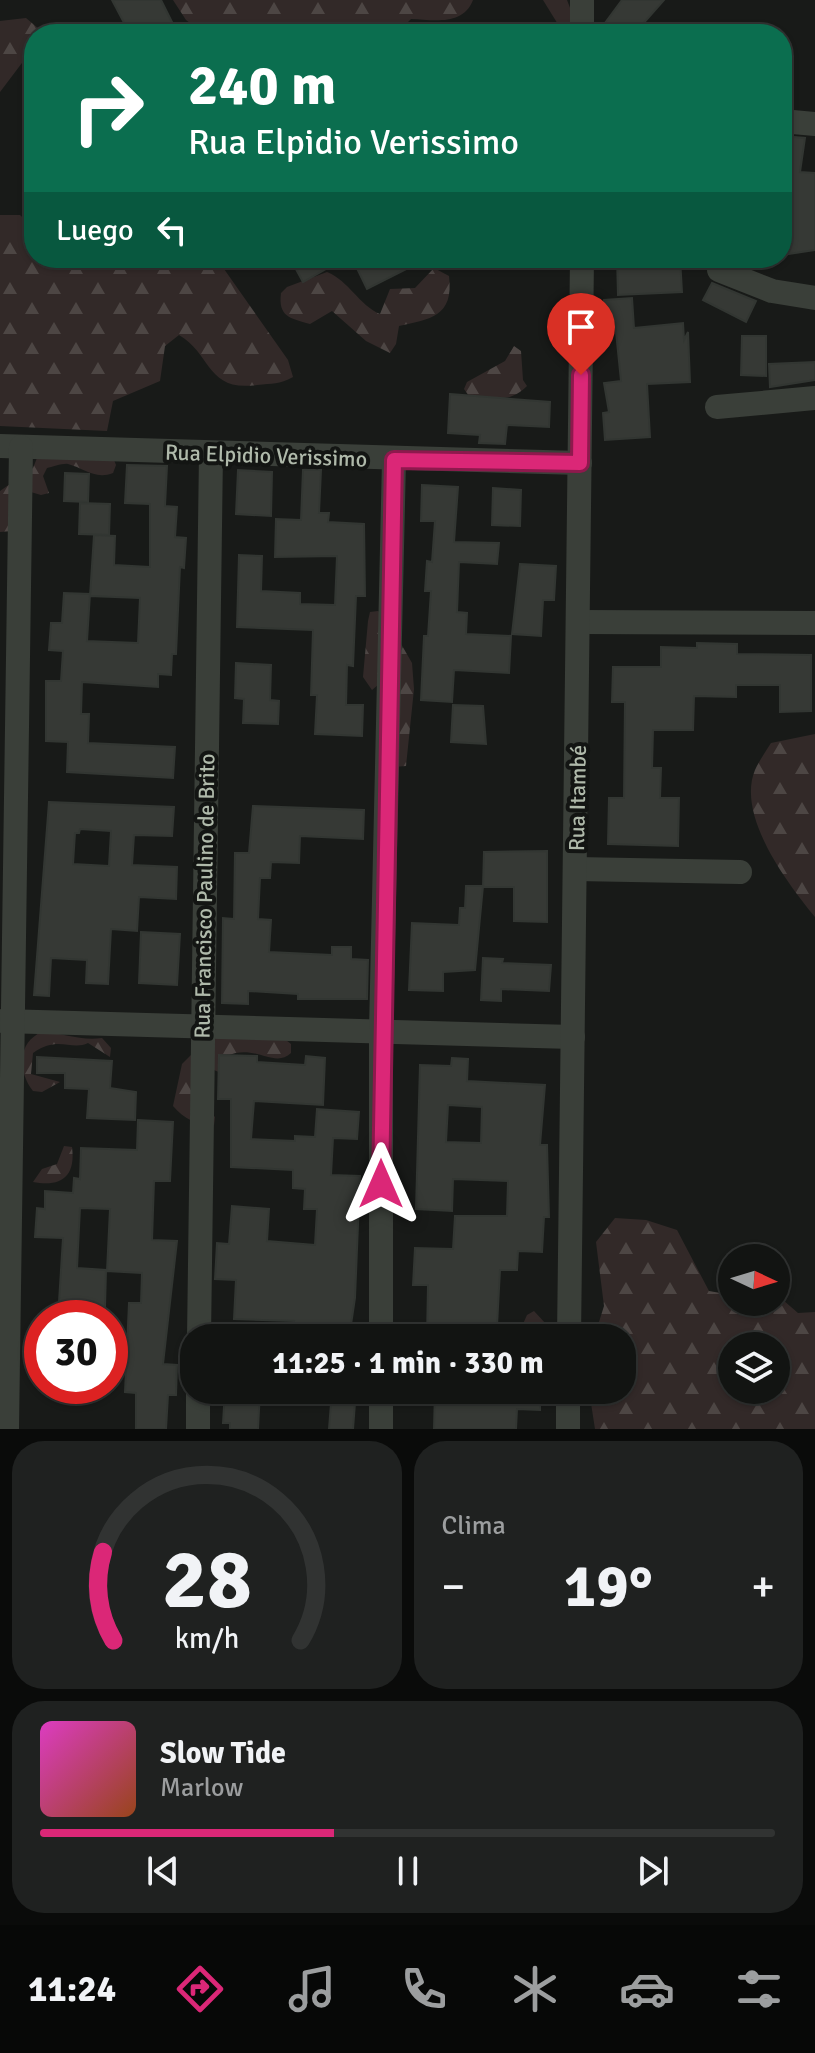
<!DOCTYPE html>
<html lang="es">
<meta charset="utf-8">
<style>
body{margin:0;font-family:Signika,sans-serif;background:#1f2120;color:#f1f3f6;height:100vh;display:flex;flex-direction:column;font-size:30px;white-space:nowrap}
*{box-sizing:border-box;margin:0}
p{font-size:26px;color:#9c9e9f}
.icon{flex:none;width:44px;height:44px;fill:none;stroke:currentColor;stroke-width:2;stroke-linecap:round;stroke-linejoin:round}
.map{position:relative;height:1429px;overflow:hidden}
.details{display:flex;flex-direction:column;gap:12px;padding:12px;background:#0a0b0a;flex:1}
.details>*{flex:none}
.hud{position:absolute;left:24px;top:24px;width:768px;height:244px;border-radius:32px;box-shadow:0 2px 6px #0004,0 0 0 2px #313332;background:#0b6e4f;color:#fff;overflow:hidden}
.needle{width:52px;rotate:94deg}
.fabs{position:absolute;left:718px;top:1244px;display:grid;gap:16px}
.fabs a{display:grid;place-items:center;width:72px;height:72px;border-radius:50%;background:#121412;box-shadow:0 2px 6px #0004,0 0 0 2px #313332;font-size:40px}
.speed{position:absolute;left:24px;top:1300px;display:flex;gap:16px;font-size:40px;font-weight:700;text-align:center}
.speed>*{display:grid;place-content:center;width:104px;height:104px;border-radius:50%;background:#121412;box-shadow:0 2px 6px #0004,0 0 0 2px #313332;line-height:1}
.speed .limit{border:12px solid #d22;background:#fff;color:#111}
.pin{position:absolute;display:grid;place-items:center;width:68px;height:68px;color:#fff;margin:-82px -34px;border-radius:50% 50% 50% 0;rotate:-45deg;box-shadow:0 0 8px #0007}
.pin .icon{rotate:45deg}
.me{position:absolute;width:88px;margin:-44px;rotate:0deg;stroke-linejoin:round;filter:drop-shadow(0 0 6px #0008)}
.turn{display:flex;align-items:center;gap:28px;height:168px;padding:0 32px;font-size:36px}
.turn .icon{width:104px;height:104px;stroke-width:2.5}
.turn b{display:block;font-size:56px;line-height:68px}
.then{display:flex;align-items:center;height:76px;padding:0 32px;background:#0003;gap:16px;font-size:30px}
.big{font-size:60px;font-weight:700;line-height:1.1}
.details .widget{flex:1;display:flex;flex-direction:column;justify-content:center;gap:12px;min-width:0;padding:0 28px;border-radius:32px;background:#1f2120}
.details .dial{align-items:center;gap:0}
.dial svg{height:208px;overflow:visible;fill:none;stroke:#313332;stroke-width:7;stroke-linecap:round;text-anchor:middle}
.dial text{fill:#f1f3f6;stroke:none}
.song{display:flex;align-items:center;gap:24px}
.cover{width:96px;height:96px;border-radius:12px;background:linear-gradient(135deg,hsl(310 70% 55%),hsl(20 70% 35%))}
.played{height:8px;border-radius:4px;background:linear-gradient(90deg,#db2777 40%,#313332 40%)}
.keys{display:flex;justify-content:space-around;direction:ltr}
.heat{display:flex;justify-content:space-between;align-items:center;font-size:44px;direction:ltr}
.details .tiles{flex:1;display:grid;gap:12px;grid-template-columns:1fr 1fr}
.widget:last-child{grid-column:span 2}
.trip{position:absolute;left:180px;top:1324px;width:456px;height:80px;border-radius:32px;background:#121412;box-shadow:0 2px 6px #0004,0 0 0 2px #313332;font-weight:700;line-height:80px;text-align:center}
.dock{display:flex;height:128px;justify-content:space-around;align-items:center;background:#070807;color:#9c9e9f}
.dock .icon{width:56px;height:56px}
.dock .current{color:#db2777}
.dock b{font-size:36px;color:#f1f3f6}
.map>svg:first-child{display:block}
.forest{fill:url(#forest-firs);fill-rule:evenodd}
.building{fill:#363935;stroke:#323632;stroke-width:2;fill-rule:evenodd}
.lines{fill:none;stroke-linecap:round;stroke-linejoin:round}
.minor{stroke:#3a3f39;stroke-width:24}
.route-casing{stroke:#8e194d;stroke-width:20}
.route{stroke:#db2777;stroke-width:14}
.labels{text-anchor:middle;stroke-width:8;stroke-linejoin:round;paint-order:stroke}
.street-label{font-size:22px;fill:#afb9aa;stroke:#131513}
</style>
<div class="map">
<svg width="815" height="1429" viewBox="0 0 815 1429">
<defs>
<pattern id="forest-firs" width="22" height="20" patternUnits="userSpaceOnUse" patternTransform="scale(2)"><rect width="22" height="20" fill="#322928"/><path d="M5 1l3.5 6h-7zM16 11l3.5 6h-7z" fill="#4d4644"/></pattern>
</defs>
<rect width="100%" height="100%" fill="#181a18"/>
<g class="forest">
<path d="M 173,0 L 473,0 C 463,26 434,20 411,19 L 396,34 L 205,34 L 186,20 Z"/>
<polygon points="543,0 567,0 580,34 564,34"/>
<polygon points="26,18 39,29 34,34 34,47 0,92 0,21"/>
<path d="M 0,215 L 20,215 L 32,226 L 34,258 L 224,258 L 224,269 L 288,360 L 293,377 C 279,385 272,383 257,385 C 206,392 212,354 179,335 L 165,346 L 160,381 L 113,401 L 107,431 L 0,426 Z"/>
<path d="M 434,268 L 449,276 C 454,317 430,319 399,326 L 396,344 L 390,353 L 366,341 L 332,311 L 310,324 C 290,318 278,317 281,293 L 287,287 L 327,272 C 349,281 359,305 380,314 L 390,289 L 415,288 Z"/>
<path d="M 514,346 L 521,351 L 523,380 L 527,386 C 509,404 493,398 469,396 L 464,389 L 467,382 L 505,361 Z"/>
<path d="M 39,453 L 114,460 L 116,465 L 113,473 C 95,480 84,468 68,464 C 63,463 52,467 47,468 L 43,476 L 49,493 L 41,495 L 24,490 L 12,531 L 0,532 L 0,491 L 33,468 Z"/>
<polygon points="378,611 385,616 412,663 414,689 406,766 393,767 379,684 372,690 363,677 368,621 370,612"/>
<path d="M 815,734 L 815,917 C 788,884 736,816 755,770 C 759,761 766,751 771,743 Z"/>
<path d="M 42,1032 C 64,1033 80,1041 102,1038 L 111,1048 L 110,1057 L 88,1043 C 71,1051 58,1035 33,1053 L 31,1074 L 60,1082 L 42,1092 L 33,1091 C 18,1072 17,1042 42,1032 Z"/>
<path d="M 282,1037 L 291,1044 L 291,1053 C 274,1069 255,1043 227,1056 L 221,1073 L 214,1070 L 208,1110 L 215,1117 L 214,1125 C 197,1125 184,1119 173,1106 L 182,1064 L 208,1038 Z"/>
<path d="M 64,1146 L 72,1147 C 76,1178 60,1187 33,1182 L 42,1169 L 57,1164 Z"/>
<path d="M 615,1218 L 646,1220 L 677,1230 L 709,1291 L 732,1295 L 732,1302 L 776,1302 L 776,1294 L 798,1313 L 815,1312 L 815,1429 L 595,1429 L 589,1390 L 622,1390 L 622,1338 L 594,1338 L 604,1306 L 596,1242 ZM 732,1346 L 776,1346 L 776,1390 L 732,1390 Z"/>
<polygon points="534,1311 557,1336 561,1338 535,1338 531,1327 523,1324 527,1315"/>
</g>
<g class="building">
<polygon points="112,0 161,0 174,26 157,34 130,34"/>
<polygon points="622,0 664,0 634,34 611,34 602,27"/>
<polygon points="782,136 805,138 800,172 815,173 815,250 782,255"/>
<polygon points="290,258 345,258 303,282"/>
<polygon points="352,258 428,258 367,289"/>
<polygon points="617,258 680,258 682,292 618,295"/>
<polygon points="712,283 756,301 746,322 703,300"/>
<polygon points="632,298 634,328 683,323 684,340 688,332 690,382 647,384 650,437 605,440 603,413 609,412 604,383 621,381 615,322 605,322 604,300"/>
<polygon points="742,336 766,336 766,376 741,375"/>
<polygon points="815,362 815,380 770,387 769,364"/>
<polygon points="450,394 550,402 549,427 507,425 505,444 479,443 480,435 448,433"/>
<polygon points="127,465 167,466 165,506 177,507 175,537 186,538 184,568 180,567 176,654 172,654 171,675 158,674 158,687 82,682 81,714 89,714 88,743 175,747 173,778 67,772 68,742 46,741 46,681 61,681 63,651 49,650 51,623 62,623 64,593 90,594 87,641 138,643 140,598 90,596 94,535 115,536 114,565 150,567 150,504 125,503"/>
<polygon points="238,470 272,472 271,516 236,514"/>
<polygon points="303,470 321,470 319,513 329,513 328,522 364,524 365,596 356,596 353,666 347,665 346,705 363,705 362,736 315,734 317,695 311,695 313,630 237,627 239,555 262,556 261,591 300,593 300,604 335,605 337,556 275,557 276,519 301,520"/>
<polygon points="65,473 89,474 88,502 64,501"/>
<polygon points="422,485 458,487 454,542 499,543 497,564 459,562 457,612 467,613 466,634 511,636 509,673 454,670 452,702 421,700 424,636 428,636 431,591 425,591 427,561 432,562 435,521 421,521"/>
<polygon points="493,488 521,490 520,526 492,525"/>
<polygon points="80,503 110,504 109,535 79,534"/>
<polygon points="520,564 556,566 554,600 543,600 541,636 512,634"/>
<polygon points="697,643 737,644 737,654 811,655 811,711 780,712 780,685 736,685 736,697 694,696 693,730 653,730 652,768 661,768 660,798 679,798 678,846 608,844 609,798 624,798 625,702 612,702 613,667 661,667 661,647 697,648"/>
<polygon points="236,663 271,665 270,700 279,701 278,724 243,723 244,699 235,698"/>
<polygon points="453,705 483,706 486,744 451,742"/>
<path d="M 49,802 L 174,807 L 172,836 L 134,835 L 132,865 L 177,867 L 176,899 L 139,897 L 137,931 L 111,929 L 108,984 L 86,983 L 87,960 L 51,958 L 49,996 L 34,995 ZM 80,829 L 111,831 L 109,866 L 73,864 L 75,833 L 79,833 Z"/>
<polygon points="253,806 364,810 363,839 300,836 299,863 271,862 270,878 260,878 258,919 271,920 269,952 332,955 332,947 351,947 351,959 368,960 367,999 298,999 298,994 248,991 248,1004 222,1003 223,918 234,919 235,853 249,853"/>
<polygon points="547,851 547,922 514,921 514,887 483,887 484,852"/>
<polygon points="466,886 483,886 475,970 443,972 443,991 409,990 412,923 459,925 460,908 465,908"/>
<polygon points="141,932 180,934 177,985 139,983"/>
<polygon points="483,958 503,959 502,963 551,965 549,991 501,989 501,1001 481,1000"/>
<polygon points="219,1055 257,1056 257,1062 305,1065 306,1056 325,1058 323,1105 254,1101 251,1139 295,1141 295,1136 315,1137 317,1109 359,1112 357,1139 333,1138 331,1175 360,1176 355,1298 349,1338 292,1338 294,1321 234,1319 236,1280 215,1279 217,1243 229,1244 232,1206 269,1209 267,1241 315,1245 317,1209 304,1209 305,1189 293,1188 293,1170 231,1167 231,1099 218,1099"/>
<polygon points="37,1057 112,1061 110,1088 136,1092 135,1120 87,1118 89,1089 65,1088 65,1073 37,1073"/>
<path d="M 452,1058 L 468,1059 L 467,1081 L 545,1085 L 540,1145 L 547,1145 L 549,1217 L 544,1217 L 542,1252 L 518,1251 L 517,1270 L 500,1270 L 497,1326 L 449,1324 L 448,1338 L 427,1338 L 428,1285 L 413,1285 L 415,1248 L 453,1249 L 455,1216 L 507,1216 L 508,1181 L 453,1179 L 452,1211 L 416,1209 L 420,1065 L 451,1066 ZM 448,1105 L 482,1107 L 481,1143 L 446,1142 Z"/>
<polygon points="138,1120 173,1122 170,1181 154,1181 152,1240 177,1241 163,1364 177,1365 176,1395 168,1395 166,1429 136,1429 136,1393 125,1392 129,1303 141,1303 142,1273 107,1271 110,1209 80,1208 77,1268 106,1270 105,1307 88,1307 87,1318 58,1318 63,1238 35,1237 37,1208 45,1209 45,1191 73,1193 74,1178 80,1179 81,1148 137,1150"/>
<polygon points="225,1390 260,1391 258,1429 230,1429 230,1423 223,1423"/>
<polygon points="332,1390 356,1390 353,1429 329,1429"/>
<polygon points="435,1390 504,1397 504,1390 540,1390 540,1410 517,1409 516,1429 434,1429"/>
</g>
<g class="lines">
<g class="minor">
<polyline points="582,0 582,34"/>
<polyline points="782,121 815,124"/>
<polyline points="719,270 772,291 815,298"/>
<polyline points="717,407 815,398"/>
<polyline points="0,446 580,463"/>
<polyline points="580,622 815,623"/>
<polyline points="576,869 740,872"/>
<polyline points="2,1021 573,1037"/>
<polyline points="199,1338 211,453"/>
<polyline points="381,1338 381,1030 394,460"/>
<polyline points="569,1338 582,258"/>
<polyline points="7,1429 21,447"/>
<polyline points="198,1429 198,1390"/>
<polyline points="381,1429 381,1390"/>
<polyline points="568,1429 568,1390"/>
</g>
</g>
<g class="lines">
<g class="route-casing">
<polyline id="route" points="381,1184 394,460 580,463 581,375"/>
</g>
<use href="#route" class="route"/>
</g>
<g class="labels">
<g class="street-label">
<text transform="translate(266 455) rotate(2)" y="8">Rua Elpidio Verissimo</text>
<text transform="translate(577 798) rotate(-89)" y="8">Rua Itambé</text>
<text transform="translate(204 896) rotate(-89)" y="8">Rua Francisco Paulino de Brito</text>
</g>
</g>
</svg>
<div class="fabs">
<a><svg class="needle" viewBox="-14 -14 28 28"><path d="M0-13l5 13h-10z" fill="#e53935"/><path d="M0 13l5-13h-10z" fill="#9c9e9f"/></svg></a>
<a><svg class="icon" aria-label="layers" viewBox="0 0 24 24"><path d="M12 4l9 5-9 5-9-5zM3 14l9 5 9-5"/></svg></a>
</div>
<div class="speed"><div class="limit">30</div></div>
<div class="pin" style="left:581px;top:375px;background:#d93025"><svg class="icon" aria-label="arrive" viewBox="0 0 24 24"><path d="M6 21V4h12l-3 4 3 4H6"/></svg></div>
<svg class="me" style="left:381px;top:1184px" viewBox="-20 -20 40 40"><path d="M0-17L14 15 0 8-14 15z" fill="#db2777" stroke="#fff" stroke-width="4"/></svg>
<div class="trip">11:25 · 1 min · 330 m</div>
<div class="hud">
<div class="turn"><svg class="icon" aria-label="right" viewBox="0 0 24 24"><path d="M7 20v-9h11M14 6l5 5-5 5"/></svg><div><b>240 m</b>Rua Elpidio Verissimo</div></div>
<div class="then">Luego<svg class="icon" aria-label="left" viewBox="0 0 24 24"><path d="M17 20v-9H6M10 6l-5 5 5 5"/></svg></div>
</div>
</div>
<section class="details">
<div class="tiles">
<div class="widget dial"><svg viewBox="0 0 100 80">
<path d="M14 69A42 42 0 1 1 86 69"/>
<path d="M14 69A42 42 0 0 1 10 35" stroke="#db2777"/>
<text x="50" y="56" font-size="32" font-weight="700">28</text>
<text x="50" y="72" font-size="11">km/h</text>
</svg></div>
<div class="widget"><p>Clima</p>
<div class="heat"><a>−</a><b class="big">19°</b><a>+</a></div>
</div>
<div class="widget">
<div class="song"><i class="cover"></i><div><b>Slow Tide</b><p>Marlow</p></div></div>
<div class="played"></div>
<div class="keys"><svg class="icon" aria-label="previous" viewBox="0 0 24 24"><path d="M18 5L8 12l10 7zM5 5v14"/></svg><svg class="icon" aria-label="pause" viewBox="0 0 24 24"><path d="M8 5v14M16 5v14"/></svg><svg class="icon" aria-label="next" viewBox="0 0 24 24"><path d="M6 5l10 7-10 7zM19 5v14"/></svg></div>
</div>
</div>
</section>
<nav class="dock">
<b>11:24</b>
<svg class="icon current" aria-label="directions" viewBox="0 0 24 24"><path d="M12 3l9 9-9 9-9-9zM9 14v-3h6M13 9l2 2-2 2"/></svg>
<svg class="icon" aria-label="music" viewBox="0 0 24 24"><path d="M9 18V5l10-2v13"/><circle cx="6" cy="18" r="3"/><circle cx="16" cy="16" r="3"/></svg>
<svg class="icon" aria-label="phone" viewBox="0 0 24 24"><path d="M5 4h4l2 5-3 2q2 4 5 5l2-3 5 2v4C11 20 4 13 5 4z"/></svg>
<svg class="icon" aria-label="climate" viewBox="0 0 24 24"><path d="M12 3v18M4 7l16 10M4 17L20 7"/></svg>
<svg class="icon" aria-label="car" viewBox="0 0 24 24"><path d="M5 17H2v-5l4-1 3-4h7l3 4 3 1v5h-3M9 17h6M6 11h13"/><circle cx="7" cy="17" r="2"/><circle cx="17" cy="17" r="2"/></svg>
<svg class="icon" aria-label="filters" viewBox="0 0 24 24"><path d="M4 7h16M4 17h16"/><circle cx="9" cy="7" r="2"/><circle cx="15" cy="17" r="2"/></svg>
</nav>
